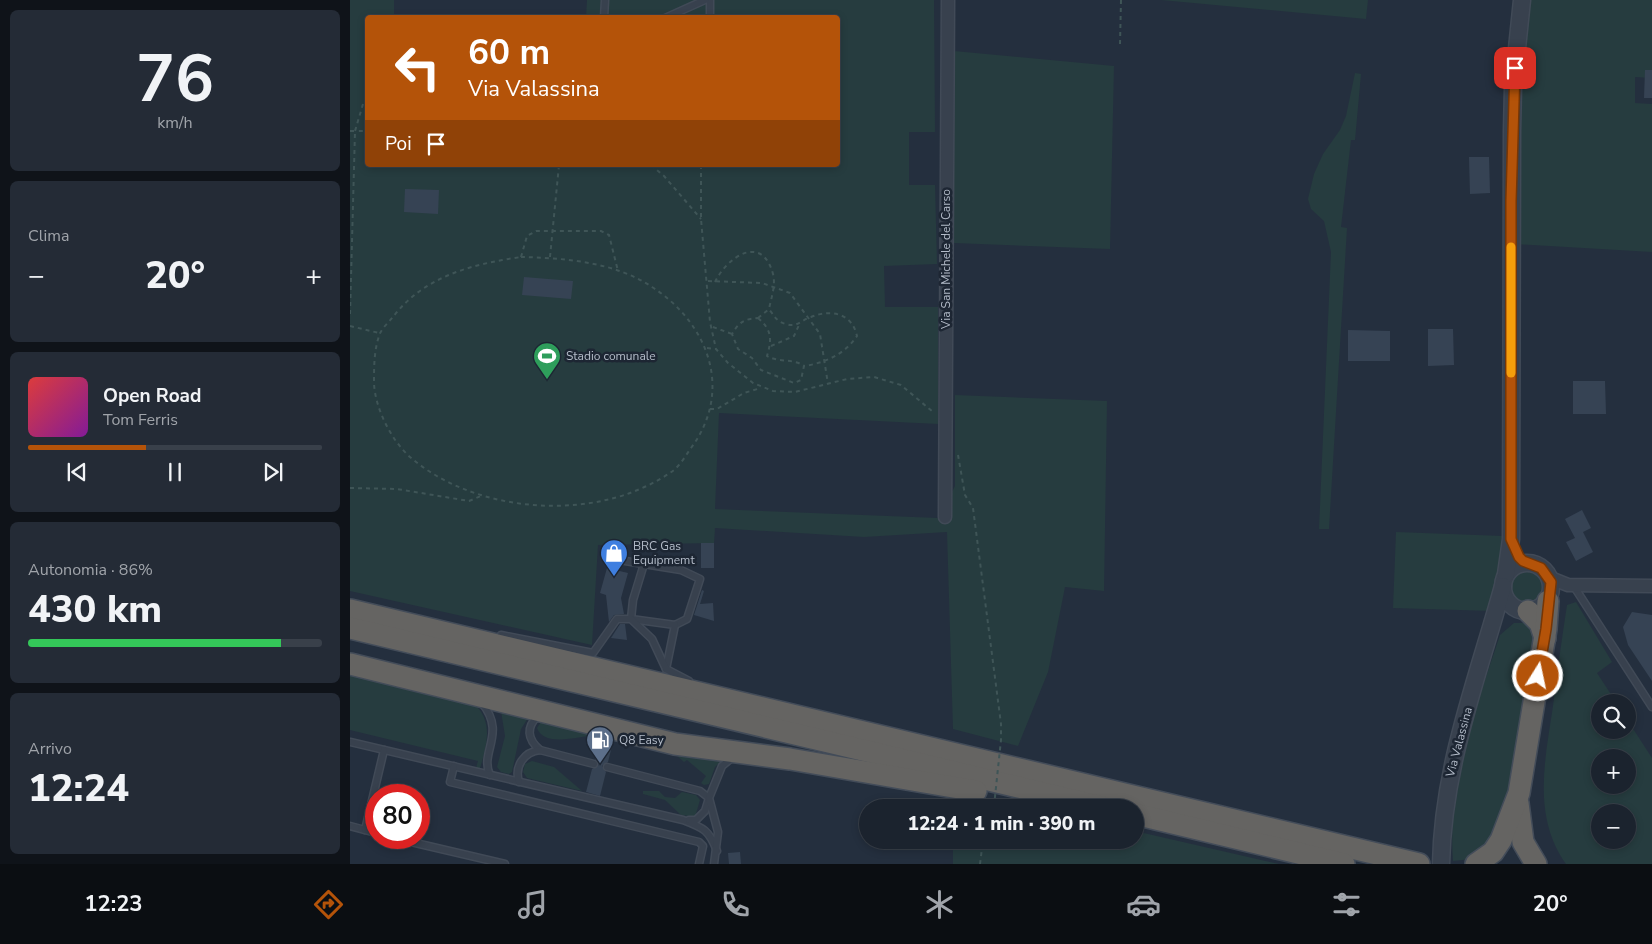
<!DOCTYPE html>
<html lang="it">
<meta charset="utf-8">
<style>
body{margin:0;font-family:"Nunito Sans",sans-serif;background:#242b36;color:#f1f3f6;height:100vh;display:flex;flex-direction:column;font-size:19px;white-space:nowrap}
*{box-sizing:border-box;margin:0}
p{font-size:16px;color:#a0a4aa}
.icon{flex:none;width:28px;height:28px;fill:none;stroke:currentColor;stroke-width:2;stroke-linecap:round;stroke-linejoin:round}
.map{position:relative;flex:1;overflow:hidden}
.drawer{display:flex;flex-direction:column;gap:10px;padding:10px;background:#0f1319;width:350px}
.drawer>*{flex:none}
.top-card{position:absolute;left:15px;top:15px;width:475px;height:152px;border-radius:5px;box-shadow:0 2px 8px #0003,0 0 0 1px #39404a;background:#b45309;color:#fff;overflow:hidden}
.controls{position:absolute;left:1241px;top:694px;display:grid;gap:10px}
.controls a{display:grid;place-items:center;width:45px;height:45px;border-radius:50%;background:#1b232e;box-shadow:0 2px 8px #0003,0 0 0 1px #39404a;font-size:25px}
.speed{position:absolute;left:15px;top:784px;display:flex;gap:10px;font-size:25px;font-weight:700;text-align:center}
.speed>*{display:grid;place-content:center;width:65px;height:65px;border-radius:50%;background:#1b232e;box-shadow:0 2px 8px #0003,0 0 0 1px #39404a;line-height:1}
.speed .limit{border:8px solid #d22;background:#fff;color:#111}
.pin{position:absolute;display:grid;place-items:center;width:42px;height:42px;color:#fff;margin:-21px;border-radius:10px;box-shadow:0 2px 8px #0006}
.me{position:absolute;width:55px;margin:-28px;rotate:10deg;stroke-linejoin:round;filter:drop-shadow(0 0 4px #0008)}
.turn{display:flex;align-items:center;gap:18px;height:105px;padding:0 20px;font-size:22px}
.turn .icon{width:65px;height:65px;stroke-width:2.5}
.turn b{display:block;font-size:35px;line-height:42px}
.then{display:flex;align-items:center;height:48px;padding:0 20px;background:#0003;gap:10px;font-size:19px}
.big{font-size:38px;font-weight:800;line-height:1.1}
.drawer .tile{flex:1;display:flex;flex-direction:column;justify-content:center;gap:8px;min-width:0;padding:0 18px;border-radius:8px;background:#242b36}
.drawer .dial{align-items:center;gap:0}
.dial b{font-size:65px;line-height:1}
.song{display:flex;align-items:center;gap:15px}
.cover{width:60px;height:60px;border-radius:8px;background:linear-gradient(135deg,hsl(0 70% 55%),hsl(290 70% 35%))}
.played{height:5px;border-radius:2px;background:linear-gradient(90deg,#b45309 40%,#39404a 40%)}
.keys{display:flex;justify-content:space-around;direction:ltr}
.heat{display:flex;justify-content:space-between;align-items:center;font-size:28px;direction:ltr}
.charge{height:8px;border-radius:4px;background:linear-gradient(90deg,#34c759 86%,#39404a 0)}
.trip{position:absolute;left:509px;top:799px;width:285px;height:50px;border-radius:25px;background:#1b232e;box-shadow:0 2px 8px #0003,0 0 0 1px #39404a;font-weight:800;line-height:50px;text-align:center}
.menu{display:flex;height:80px;justify-content:space-around;align-items:center;background:#0b0e12;color:#a0a4aa}
.menu .icon{width:35px;height:35px}
.menu .active{color:#b45309}
.menu b{font-size:22px;color:#f1f3f6}
main{display:flex;flex:1;min-height:0}
.map>svg:first-child{display:block}
.green{fill:#263c3f;fill-rule:evenodd}
.building{fill:#364354}
.lines{fill:none;stroke-linecap:round;stroke-linejoin:round}
.service-casing{stroke:#414a57;stroke-width:9}
.minor-casing{stroke:#414a57;stroke-width:15}
.tertiary-casing{stroke:#414a57;stroke-width:19}
.trunk-casing{stroke:#434c59;stroke-width:24}
.path{stroke:#3f5557;stroke-width:2;stroke-dasharray:4 4;stroke-linecap:butt}
.service{stroke:#38414e;stroke-width:6}
.minor{stroke:#38414e;stroke-width:12}
.tertiary{stroke:#38414e;stroke-width:16}
.trunk{stroke:#656462;stroke-width:21}
.path-bridge{stroke:#3f5557;stroke-width:2;stroke-dasharray:4 4;stroke-linecap:butt}
.route-casing{stroke:#753606;stroke-width:12}
.route{stroke:#b45309;stroke-width:9}
.slow{stroke:#f59e0b;stroke-width:9}
.labels{text-anchor:middle;stroke-width:5;stroke-linejoin:round;paint-order:stroke}
.street-label{font-size:12px;fill:#b4bcc9;stroke:#1d2633}
.poi-label{font-size:12px;fill:#b4bcc9;stroke:#1d2633;text-anchor:start}
</style>
<main>
<section class="drawer">
<div class="tile dial"><b>76</b><p>km/h</p></div>
<div class="tile"><p>Clima</p>
<div class="heat"><a>−</a><b class="big">20°</b><a>+</a></div>
</div>
<div class="tile">
<div class="song"><i class="cover"></i><div><b>Open Road</b><p>Tom Ferris</p></div></div>
<div class="played"></div>
<div class="keys"><svg class="icon" aria-label="previous" viewBox="0 0 24 24"><path d="M18 5L8 12l10 7zM5 5v14"/></svg><svg class="icon" aria-label="pause" viewBox="0 0 24 24"><path d="M8 5v14M16 5v14"/></svg><svg class="icon" aria-label="next" viewBox="0 0 24 24"><path d="M6 5l10 7-10 7zM19 5v14"/></svg></div>
</div>
<div class="tile"><p>Autonomia · 86%</p><b class="big">430 km</b><div class="charge"></div></div>
<div class="tile"><p>Arrivo</p><b class="big">12:24</b></div>
</section>
<div class="map">
<svg width="1302" height="864" viewBox="0 0 1302 864">
<rect width="100%" height="100%" fill="#242f3e"/>
<g class="green">
<polygon points="0,0 44,0 44,17 18,18 18,165 488,165 488,18 236,17 237,0 584,0 585,132 559,132 559,185 585,185 587,264 534,266 535,307 588,307 588,424 369,413 365,509 588,518 605,486 605,395 757,401 754,591 715,587 698,672 668,746 603,729 597,532 514,537 365,528 364,543 248,545 242,645 0,591"/>
<polygon points="811,0 1018,0 1016,19"/>
<polygon points="1177,0 1302,0 1302,78 1285,77 1285,103 1302,104 1302,252 1164,244 1166,99"/>
<polygon points="604,51 764,66 760,249 604,243"/>
<polygon points="1005,73 1011,74 1005,140 1001,140 991,227 997,228 979,529 969,529 981,252 974,221 961,209 958,199 964,174 973,154 990,130 996,116"/>
<polygon points="1046,532 1153,536 1152,564 1142,611 1043,608"/>
<circle cx="1177" cy="586" r="17"/>
<path d="M 1226,602 L 1262,662 L 1247,673 L 1266,702 L 1250,702 L 1250,730 L 1278,730 L 1278,721 L 1302,758 L 1302,864 L 1216,864 C 1182,816 1195,760 1203,706 C 1207,672 1212,638 1217,605 ZM 1250,758 L 1278,758 L 1278,785 L 1250,785 ZM 1250,812 L 1278,812 L 1278,840 L 1250,840 Z"/>
<path d="M 1164,623 L 1175,623 L 1185,633 L 1163,789 L 1148,836 L 1122,859 L 1103,861 C 1097,783 1126,708 1150,635 Z"/>
<path d="M 0,675 L 17,676 L 123,703 C 144,720 137,746 130,768 L 126,768 L 128,761 L 0,730 Z"/>
<polygon points="151,711 178,718 171,729 162,772 159,774 151,772 147,767 155,736"/>
<path d="M 193,719 L 374,758 L 365,767 L 359,784 L 354,785 L 351,783 L 356,776 L 337,760 L 334,762 L 325,754 C 305,749 262,735 245,735 C 230,736 194,748 187,728 Z"/>
<polygon points="182,761 204,767 232,791 177,778 173,772 175,764"/>
<polygon points="293,791 309,791 315,797 325,798 332,792 346,795 350,800 345,817 331,815 315,800 293,794"/>
<polygon points="607,795 649,800 681,807 604,808"/>
<polygon points="785,831 929,864 603,864 603,840 785,840"/>
</g>
<g class="building">
<polygon points="1295,70 1302,70 1302,98 1294,98"/>
<polygon points="1119,157 1139,157 1140,193 1120,194"/>
<polygon points="55,189 89,190 88,214 54,212"/>
<polygon points="174,277 223,281 221,299 172,295"/>
<polygon points="1078,329 1103,329 1104,365 1078,366"/>
<polygon points="998,330 1040,331 1040,361 998,361"/>
<polygon points="1223,381 1255,381 1256,414 1223,414"/>
<polygon points="1232,510 1241,528 1233,532 1243,552 1226,561 1216,542 1225,538 1215,519"/>
<rect x="351" y="543" width="13" height="25"/>
<polygon points="257,568 278,573 271,598 274,614 264,615 259,622 256,595 250,593"/>
<polygon points="352,590 354,591 350,604 363,603 364,621 344,615"/>
<polygon points="1282,612 1302,615 1302,681 1278,645 1273,627"/>
<polygon points="270,624 275,624 277,640 261,638"/>
<polygon points="250,738 263,742 258,762 252,766 256,772 250,796 236,792 242,769 249,765 245,759"/>
<polygon points="390,852 391,864 379,864 378,853"/>
</g>
<g class="lines">
<g class="service-casing">
<g id="service">
<polyline points="360,0 360,18"/>
<polyline points="254,18 255,0"/>
<polyline points="315,18 355,0"/>
<polyline points="263,559 331,570 350,579 337,619 325,625"/>
<polyline points="294,564 283,600 281,619 325,625 316,669"/>
<polyline points="1223,585 1302,707"/>
<polyline points="151,635 243,653 267,619 281,619 302,639 316,669 339,681"/>
<path d="M 132,703 C 157,734 129,752 140,775"/>
<path d="M 188,716 C 176,727 177,739 190,750"/>
<path d="M 0,742 L 333,820 C 354,828 359,830 367,851"/>
<polyline points="104,766 100,782 349,842 353,846 349,864"/>
<polyline points="257,767 350,791 359,798 355,811 346,820 339,820"/>
<path d="M 169,782 C 164,766 174,752 190,750 L 244,764"/>
<polyline points="0,826 26,833"/>
<polyline points="15,830 34,750"/>
<polyline points="44,838 155,864"/>
<polyline points="364,864 368,832 359,798 372,766 383,757"/>
</g>
</g>
<g class="minor-casing">
<g id="minor">
<polyline points="595,517 598,0"/>
<polyline points="1198,577 1218,585 1302,586"/>
</g>
</g>
<g class="tertiary-casing">
<g id="tertiary">
<circle cx="1177" cy="587" r="24"/>
<polyline points="1156,574 1161,539 1162,131 1163,87 1172,0"/>
<path d="M 1091,864 C 1093,765 1127,680 1153,586"/>
</g>
</g>
<g class="trunk-casing">
<g id="trunk">
<polyline points="0,610 1069,864"/>
<polyline points="1178,611 1190,623 1195,638"/>
<polyline points="0,628 756,808"/>
<polyline points="0,664 325,744 440,759 626,791"/>
<polyline points="1168,803 1173,842 1186,864"/>
<polyline points="785,814 994,864"/>
<polyline points="1126,864 1143,852 1151,840 1169,793 1196,629 1198,601"/>
</g>
</g>
<g class="path">
<polyline points="770,44 771,0"/>
<polyline points="13,104 5,131 18,131"/>
<polyline points="0,131 5,131 0,315"/>
<polyline points="301,165 314,176 351,219"/>
<polyline points="351,165 351,219 360,322 366,349 378,363 403,383 423,391 445,392 497,379 524,377 551,385 583,412"/>
<path d="M 171,257 C 215,258 265,262 302,287 C 358,323 384,390 341,448 C 336,455 331,464 324,470 C 305,484 279,495 256,500 C 191,515 111,501 60,457 C 41,440 25,408 24,383 C 24,367 24,351 29,336 C 31,329 38,323 43,317 C 74,276 123,264 171,257 Z"/>
<polyline points="171,257 177,236 186,231 251,231 259,235 268,271"/>
<polyline points="200,257 209,165"/>
<polyline points="358,281 412,283 440,293 470,334 478,384"/>
<path d="M 365,282 C 377,257 412,233 423,274 C 426,285 421,299 419,309 C 424,316 427,322 436,324 C 447,328 451,320 461,317 C 481,309 502,313 507,336 C 495,354 475,363 454,366"/>
<path d="M 408,318 C 422,330 422,339 417,356 C 429,363 443,358 454,366 L 451,380 L 444,383 L 411,370 L 402,358 L 388,349 L 382,334 C 389,322 394,319 408,318 Z"/>
<polyline points="408,318 419,309"/>
<polyline points="0,326 29,333"/>
<polyline points="363,327 382,334"/>
<polyline points="421,346 444,336 449,325"/>
<polyline points="357,348 366,349"/>
<polyline points="360,409 367,409 394,393 411,388"/>
<polyline points="608,455 615,495 623,508 651,724 651,740"/>
<polyline points="0,488 47,489 119,501 131,496"/>
<polyline points="643,808 644,806"/>
<polyline points="630,864 633,840"/>
</g>
<use href="#service" class="service"/>
<use href="#minor" class="minor"/>
<use href="#tertiary" class="tertiary"/>
<use href="#trunk" class="trunk"/>
<polyline class="path-bridge" points="644,806 651,740"/>
</g>
<g class="lines">
<g class="route-casing">
<polyline id="route" points="1165,68 1161,201 1161,539 1169,557 1173,561 1191,568 1201,582 1196,629 1188,676"/>
</g>
<use href="#route" class="route"/>
<polyline class="slow" points="1161,247 1161,373"/>
</g>
<defs>
<g id="stadium-pin" transform="scale(1.4375)"><path d="M0 17L-7.5 6A9.5 9.5 0 1 1 7.5 6Z" fill="#2e9e5b" stroke="#1d2633"/><path d="M0-5a6.5 5 0 1 0 0 10a6.5 5 0 1 0 0-10ZM-3.5-1.8h7v3.6h-7Z" fill="#fff"/></g>
<g id="shop-pin" transform="scale(1.4375)"><path d="M0 17L-7.5 6A9.5 9.5 0 1 1 7.5 6Z" fill="#3f7fe0" stroke="#1d2633"/><path d="M-5-2.5h2.3a2.7 3.5 0 0 1 5.4 0H5L5.5 6h-11ZM-1.5-2.5h3a1.5 2.3 0 0 0-3 0Z" fill="#fff"/></g>
<g id="fuel-pin" transform="scale(1.4375)"><path d="M0 17L-7.5 6A9.5 9.5 0 1 1 7.5 6Z" fill="#5c6f8a" stroke="#1d2633"/><path d="M-5.5-6h7V0h2V4h1.3V-2.5L3-4.5l.8-.8L6-3V5H2.5V1h-1V6h-7ZM-4.2-4.7v3.2H.2V-4.7Z" fill="#fff"/></g>
</defs>
<g fill-rule="evenodd">
<use href="#stadium-pin" x="197" y="356"/>
<use href="#shop-pin" x="264" y="553"/>
<use href="#fuel-pin" x="250" y="740"/>
</g>
<g class="labels">
<g class="street-label">
<text transform="translate(596 259) rotate(-90)" y="4">Via San Michele del Carso</text>
<text transform="translate(1109 742) rotate(-75)" y="4">Via Valassina</text>
</g>
<g class="poi-label">
<text x="216" y="360">Stadio comunale</text>
<text x="283" y="550">BRC Gas<tspan x="283" dy="14">Equipmemt</tspan></text>
<text x="269" y="744">Q8 Easy</text>
</g>
</g>
</svg>
<div class="controls">
<a><svg class="icon" aria-label="search" viewBox="0 0 24 24"><circle cx="10" cy="10" r="6"/><path d="M15 15l6 6"/></svg></a>
<a>+</a>
<a>−</a>
</div>
<div class="speed"><div class="limit">80</div></div>
<div class="pin" style="left:1165px;top:68px;background:#d93025"><svg class="icon" aria-label="arrive" viewBox="0 0 24 24"><path d="M6 21V4h12l-3 4 3 4H6"/></svg></div>
<svg class="me" style="left:1188px;top:676px" viewBox="-20 -20 40 40"><circle r="17" fill="#b45309" stroke="#fff" stroke-width="3"/><path d="M0-11L8 9 0 5-8 9z" fill="#fff"/></svg>
<div class="trip">12:24 · 1 min · 390 m</div>
<div class="top-card">
<div class="turn"><svg class="icon" aria-label="left" viewBox="0 0 24 24"><path d="M17 20v-9H6M10 6l-5 5 5 5"/></svg><div><b>60 m</b>Via Valassina</div></div>
<div class="then">Poi<svg class="icon" aria-label="arrive" viewBox="0 0 24 24"><path d="M6 21V4h12l-3 4 3 4H6"/></svg></div>
</div>
</div>
</main>
<nav class="menu">
<b>12:23</b>
<svg class="icon active" aria-label="directions" viewBox="0 0 24 24"><path d="M12 3l9 9-9 9-9-9zM9 14v-3h6M13 9l2 2-2 2"/></svg>
<svg class="icon" aria-label="music" viewBox="0 0 24 24"><path d="M9 18V5l10-2v13"/><circle cx="6" cy="18" r="3"/><circle cx="16" cy="16" r="3"/></svg>
<svg class="icon" aria-label="phone" viewBox="0 0 24 24"><path d="M5 4h4l2 5-3 2q2 4 5 5l2-3 5 2v4C11 20 4 13 5 4z"/></svg>
<svg class="icon" aria-label="climate" viewBox="0 0 24 24"><path d="M12 3v18M4 7l16 10M4 17L20 7"/></svg>
<svg class="icon" aria-label="car" viewBox="0 0 24 24"><path d="M5 17H2v-5l4-1 3-4h7l3 4 3 1v5h-3M9 17h6M6 11h13"/><circle cx="7" cy="17" r="2"/><circle cx="17" cy="17" r="2"/></svg>
<svg class="icon" aria-label="filters" viewBox="0 0 24 24"><path d="M4 7h16M4 17h16"/><circle cx="9" cy="7" r="2"/><circle cx="15" cy="17" r="2"/></svg>
<b>20°</b>
</nav>
